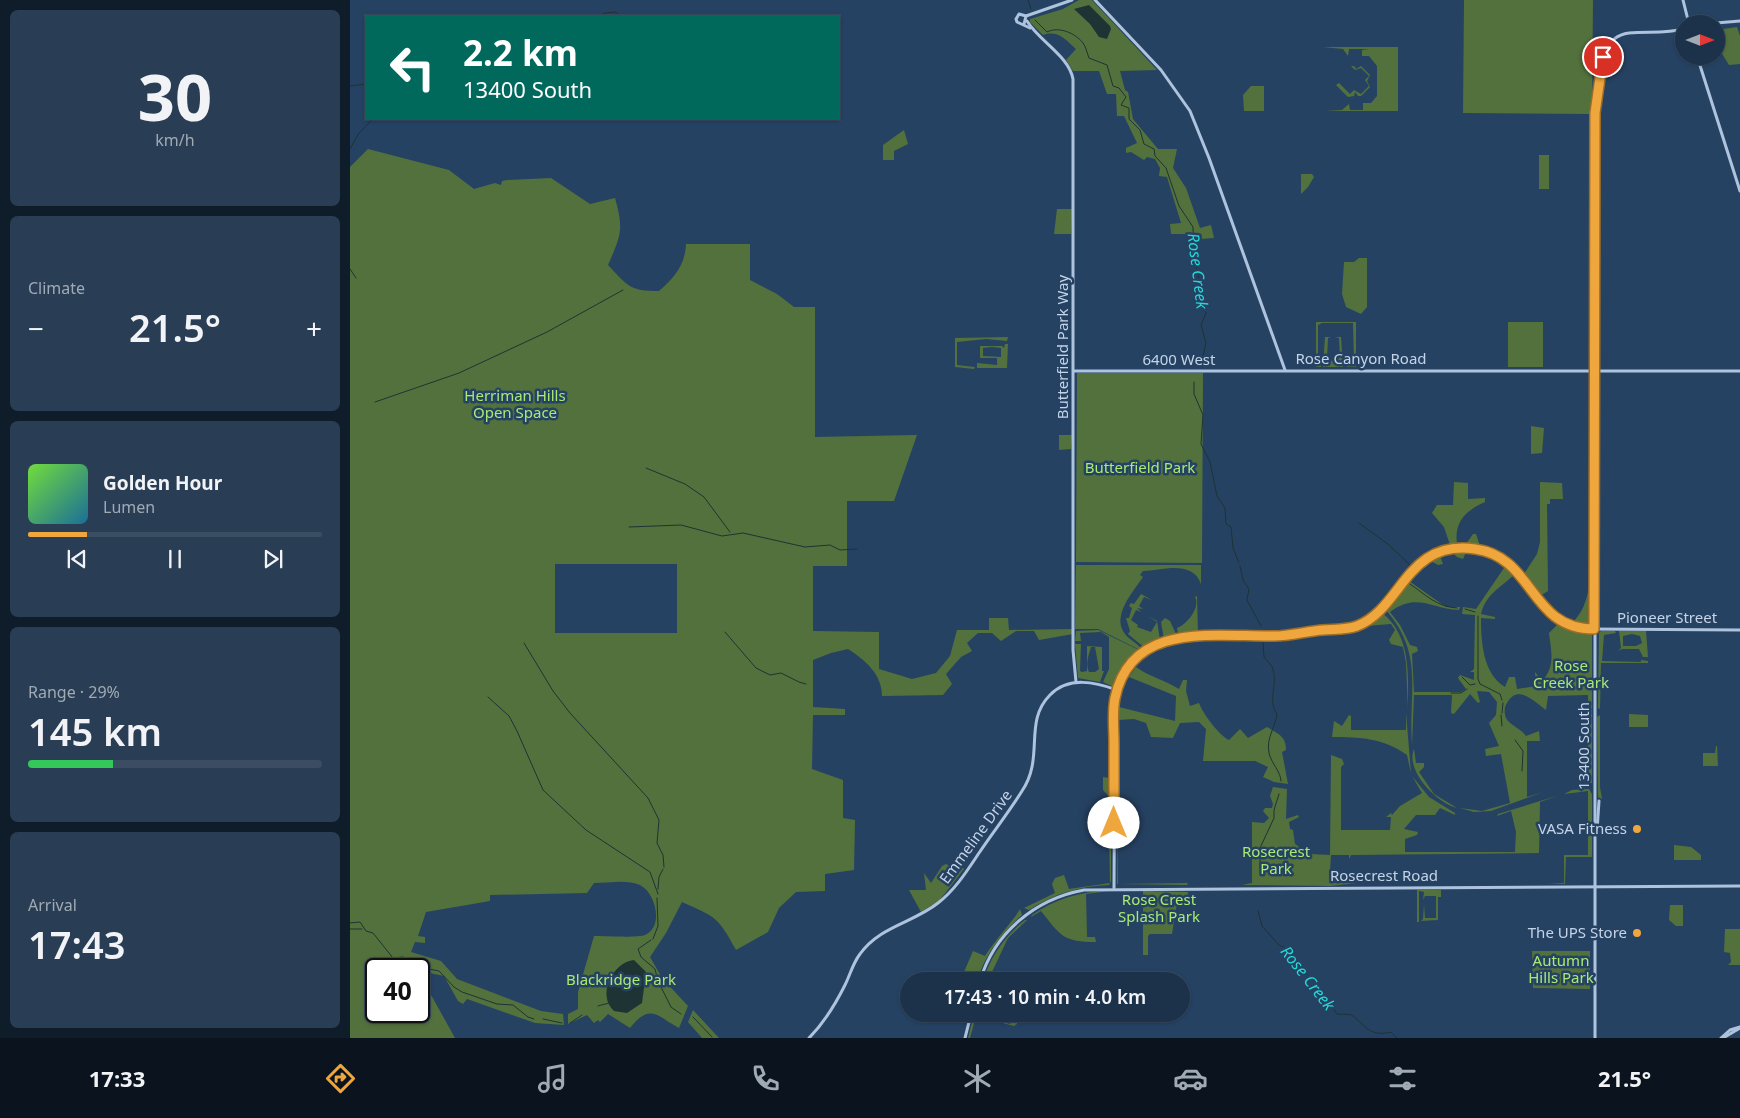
<!DOCTYPE html>
<meta charset="utf-8">
<style>
body{margin:0;font-family:"Noto Sans",sans-serif;background:#293e54;color:#f1f3f6;height:100vh;display:flex;flex-direction:column;font-size:19px;white-space:nowrap}
*{box-sizing:border-box;margin:0}
p{font-size:16px;color:#a0aab5}
.icon{flex:none;width:28px;height:28px;fill:none;stroke:currentColor;stroke-width:2;stroke-linecap:round;stroke-linejoin:round}
.map{position:relative;flex:1;overflow:hidden}
.details{display:flex;flex-direction:column;gap:10px;padding:10px;background:#0f1c29;width:350px}
.details>*{flex:none}
.top-card{position:absolute;left:15px;top:15px;width:475px;height:105px;border-radius:0px;box-shadow:0 1px 4px #0004,0 0 0 1px #3a4d62;background:#00695c;color:#fff;overflow:hidden}
.needle{width:32px;rotate:90deg}
.controls{position:absolute;left:1325px;top:15px;display:grid;gap:10px}
.controls a{display:grid;place-items:center;width:50px;height:50px;border-radius:50%;background:#1c324a;box-shadow:0 1px 4px #0004,0 0 0 1px #3a4d62;font-size:25px}
.speed{position:absolute;left:15px;top:958px;display:flex;gap:10px;font-size:25px;font-weight:700;text-align:center}
.speed>*{display:grid;place-content:center;width:65px;height:65px;border-radius:50%;background:#1c324a;box-shadow:0 1px 4px #0004,0 0 0 1px #3a4d62;line-height:1}
.speed .limit{border:2px solid #111;border-radius:8px;background:#fff;color:#111}
.pin{position:absolute;display:grid;place-items:center;width:42px;height:42px;color:#fff;margin:-21px;border:2px solid #fff;border-radius:50%;box-shadow:0 1px 5px #0007}
.me{position:absolute;width:55px;margin:-28px;rotate:0deg;stroke-linejoin:round;filter:drop-shadow(0 0 4px #0008)}
.turn{display:flex;align-items:center;gap:18px;height:105px;padding:0 15px;font-size:22px}
.turn .icon{width:65px;height:65px;stroke-width:2.5}
.turn b{display:block;font-size:35px;line-height:42px}
.big{font-size:38px;font-weight:600;line-height:1.1}
.details .tile{flex:1;display:flex;flex-direction:column;justify-content:center;gap:8px;min-width:0;padding:0 18px;border-radius:8px;background:#293e54}
.details .dial{align-items:center;gap:0}
.dial b{font-size:65px;line-height:1}
.song{display:flex;align-items:center;gap:15px}
.cover{width:60px;height:60px;border-radius:8px;background:linear-gradient(135deg,hsl(100 70% 55%),hsl(200 70% 35%))}
.played{height:5px;border-radius:2px;background:linear-gradient(90deg,#efa73d 20%,#3a4d62 20%)}
.keys{display:flex;justify-content:space-around;direction:ltr}
.heat{display:flex;justify-content:space-between;align-items:center;font-size:28px;direction:ltr}
.charge{height:8px;border-radius:4px;background:linear-gradient(90deg,#34c759 29%,#3a4d62 0)}
.trip{position:absolute;left:550px;top:972px;width:290px;height:50px;border-radius:25px;background:#1c324a;box-shadow:0 1px 4px #0004,0 0 0 1px #3a4d62;font-weight:600;line-height:50px;text-align:center}
.tabs{display:flex;height:80px;justify-content:space-around;align-items:center;background:#0b141e;color:#a0aab5}
.tabs .icon{width:35px;height:35px}
.tabs .selected{color:#efa73d}
.tabs b{font-size:22px;color:#f1f3f6}
main{display:flex;flex:1;min-height:0}
.map>svg:first-child{display:block}
.green{fill:#53713d;fill-rule:evenodd}
.water{fill:#1e3333}
.lines{fill:none;stroke-linecap:round;stroke-linejoin:round}
.stream{stroke:#1e3333;stroke-width:1}
.secondary{stroke:#adc3de;stroke-width:3}
.route-casing{stroke:#9b6d28;stroke-width:12}
.route{stroke:#efa73d;stroke-width:9}
.poi-dot{fill:#efa73d;stroke:#264263;stroke-width:2}
.labels{text-anchor:middle;stroke-width:5;stroke-linejoin:round;paint-order:stroke}
.street-label{font-size:15px;fill:#c4d4e8;stroke:#264263}
.park-label{font-size:15px;fill:#a8ea73;stroke:#264263}
.poi-label{font-size:15px;fill:#c4d4e8;stroke:#264263;text-anchor:end}
.water-label{font-size:16px;font-style:italic;fill:#24d9d6;stroke:#264263}
</style>
<main>
<section class="details">
<div class="tile dial"><b>30</b><p>km/h</p></div>
<div class="tile"><p>Climate</p>
<div class="heat"><a>−</a><b class="big">21.5°</b><a>+</a></div>
</div>
<div class="tile">
<div class="song"><i class="cover"></i><div><b>Golden Hour</b><p>Lumen</p></div></div>
<div class="played"></div>
<div class="keys"><svg class="icon" aria-label="previous" viewBox="0 0 24 24"><path d="M18 5L8 12l10 7zM5 5v14"/></svg><svg class="icon" aria-label="pause" viewBox="0 0 24 24"><path d="M8 5v14M16 5v14"/></svg><svg class="icon" aria-label="next" viewBox="0 0 24 24"><path d="M6 5l10 7-10 7zM19 5v14"/></svg></div>
</div>
<div class="tile"><p>Range · 29%</p><b class="big">145 km</b><div class="charge"></div></div>
<div class="tile"><p>Arrival</p><b class="big">17:43</b></div>
</section>
<div class="map">
<svg width="1390" height="1038" viewBox="0 0 1390 1038">
<rect width="100%" height="100%" fill="#264263"/>
<g class="green">
<path d="M 729,0 L 742,0 L 807,70 L 770,71 L 775,90 L 778,92 L 783,119 L 808,149 L 827,149 L 823,168 L 836,188 L 850,228 L 861,225 L 864,238 L 850,239 L 841,234 L 821,234 L 820,224 L 831,223 L 817,177 L 809,176 L 810,168 L 805,159 L 797,157 L 794,160 L 781,152 L 776,153 L 776,148 L 787,143 L 774,116 L 767,116 L 766,94 L 757,94 L 749,71 L 723,71 L 716,60 L 726,49 C 715,39 708,30 693,35 L 680,22 L 680,19 L 713,9 Z"/>
<polygon points="1114,0 1243,0 1242,114 1113,113"/>
<polygon points="1387,27 1390,36 1390,64 1379,65 1366,44 1366,30"/>
<polygon points="973,47 1048,47 1048,111 975,111 992,110 999,104 1000,110 1013,110 1013,103 1021,103 1027,96 1027,66 1019,56 1012,56 1012,50 1019,49 999,49 998,56 993,49"/>
<polygon points="1001,66 1004,66 1006,69 1011,66 1020,75 1017,81 1020,87 1011,96 1008,96 1005,92 1004,96 998,97 986,85 989,83 1000,94 1004,90 1011,94 1019,86 1015,80 1019,76 1011,68 1005,70"/>
<polygon points="901,86 914,86 914,111 894,111 893,95"/>
<polygon points="554,130 558,144 544,151 544,160 533,160 533,145"/>
<path d="M 18,149 L 99,170 L 124,189 L 145,183 L 151,185 L 152,181 L 157,180 L 201,178 L 240,204 L 265,198 C 274,230 271,235 258,265 C 278,286 279,291 309,291 C 325,277 335,265 336,244 L 400,244 L 400,280 L 427,294 L 444,307 L 465,307 L 465,437 L 567,435 L 544,501 L 497,501 L 497,566 L 463,566 L 463,631 L 529,632 L 529,669 L 562,679 L 586,673 L 600,656 L 607,630 L 639,630 L 639,618 L 658,618 L 659,630 L 723,629 L 723,634 L 689,640 L 684,631 L 666,631 L 651,641 L 642,633 L 628,633 L 617,643 L 622,651 L 611,657 L 596,674 L 602,684 L 593,695 L 532,696 C 532,674 515,660 498,649 L 481,653 L 463,660 L 463,707 L 495,709 L 495,715 L 463,715 L 462,769 L 493,780 L 493,818 L 505,820 L 504,870 L 475,874 L 475,891 L 446,892 L 429,908 L 418,932 L 386,950 C 368,917 366,917 332,902 L 316,933 L 300,957 L 312,978 L 338,1006 L 329,1028 C 309,1018 301,1001 280,1028 L 258,1014 L 250,1022 L 248,1020 L 244,1023 L 237,1015 L 218,1024 L 218,1014 L 228,1009 L 228,992 L 244,936 C 255,936 288,938 295,935 C 314,927 306,893 290,885 C 277,879 258,883 244,883 L 237,893 L 140,895 L 140,901 L 76,912 L 68,936 L 75,937 L 75,943 L 65,942 L 61,952 L 91,961 L 107,979 L 191,1011 L 213,1014 L 214,1025 L 185,1023 L 117,999 L 113,1004 L 108,1001 L 94,976 L 75,972 L 75,984 L 105,1038 L 0,1038 L 0,167 ZM 205,564 L 327,564 L 327,633 L 205,633 ZM 26,969 L 69,969 L 69,1011 L 26,1011 Z"/>
<rect x="1189" y="155" width="10" height="34"/>
<polygon points="951,174 962,174 964,177 958,187 951,194"/>
<polygon points="707,209 722,209 721,234 704,234"/>
<polygon points="1009,258 1017,258 1017,307 1011,314 996,307 992,294 994,262 1004,262"/>
<polygon points="966,322 1006,322 1006,367 997,367 997,363 1004,360 1003,323 972,323 968,325 968,360 971,361 971,367 966,367"/>
<rect x="1158" y="322" width="35" height="45"/>
<polygon points="658,337 657,341 636,339 607,342 607,365 625,367 624,369 605,367 605,338"/>
<polygon points="975,337 981,337 978,338 977,358 981,361 990,358 989,338 985,337 991,337 993,367 973,367"/>
<path d="M 655,344 L 658,344 L 657,368 L 627,368 L 627,363 L 647,365 L 647,358 L 630,358 L 630,346 L 652,346 L 654,348 ZM 642,347 L 651,348 L 651,357 L 633,356 L 633,348 Z"/>
<polygon points="727,373 853,373 852,563 726,562"/>
<polygon points="1181,426 1194,428 1192,453 1181,454"/>
<polygon points="709,435 722,435 721,449 709,450"/>
<path d="M 1242,452 L 1241,625 L 1239,627 C 1184,627 1182,554 1124,546 C 1109,544 1096,551 1082,552 L 1100,545 L 1094,527 L 1082,513 L 1087,505 L 1103,505 L 1104,482 L 1118,483 L 1118,499 L 1135,498 L 1135,502 C 1115,511 1104,522 1107,544 L 1116,544 L 1123,534 L 1126,534 L 1130,546 L 1152,555 L 1174,574 L 1187,554 L 1190,542 L 1190,482 L 1212,483 L 1213,499 L 1200,499 L 1200,504 L 1197,504 L 1198,591 L 1190,596 L 1205,614 L 1222,623 C 1233,612 1236,602 1239,587 L 1239,454 Z"/>
<polygon points="1104,551 1123,551 1141,557 1116,552 1113,559 1107,557 1103,553 1090,556 1093,564 1088,565 1081,561 1070,568 1085,557"/>
<path d="M 1144,558 C 1158,563 1166,574 1175,585 L 1164,575 C 1150,588 1136,594 1131,614 L 1145,617 L 1145,619 L 1131,618 C 1131,642 1133,674 1155,687 L 1159,677 L 1165,677 L 1167,689 L 1186,686 L 1185,672 L 1192,681 C 1206,666 1201,651 1199,633 L 1207,625 L 1196,615 L 1216,627 L 1240,632 L 1242,635 L 1242,783 L 1226,785 L 1238,783 L 1238,695 L 1198,696 L 1196,710 C 1186,703 1168,683 1157,703 C 1154,707 1154,713 1156,718 C 1160,726 1171,728 1176,736 L 1189,731 L 1190,741 L 1177,741 L 1177,797 L 1193,792 L 1141,811 L 1124,812 L 1110,808 L 1132,811 L 1160,803 L 1151,754 L 1136,756 L 1135,749 L 1149,746 L 1139,723 L 1146,715 L 1147,702 L 1139,692 L 1127,691 L 1130,702 L 1128,703 L 1120,694 L 1104,714 L 1101,713 L 1102,695 L 1064,695 L 1062,745 C 1058,691 1075,654 1035,609 L 1035,605 L 1066,571 L 1059,581 L 1096,607 L 1110,607 L 1109,610 C 1081,609 1067,592 1040,612 L 1050,625 L 1060,645 L 1067,647 L 1068,651 L 1062,654 L 1064,692 L 1111,692 L 1116,689 L 1108,678 L 1110,675 L 1124,680 L 1124,672 L 1120,672 L 1124,669 L 1125,615 L 1112,614 L 1113,607 L 1126,609 L 1156,565 Z"/>
<path d="M 726,565 L 851,565 L 851,584 C 842,559 811,571 793,571 L 790,575 L 793,577 C 783,592 761,616 775,634 C 780,641 789,643 792,651 L 748,629 L 725,629 Z"/>
<polygon points="791,594 802,600 794,597 789,606 793,609 787,608 791,612 786,610 781,620 788,625 787,627 801,632 807,622 798,616 807,621 810,640 795,648 778,634 780,631 776,618 779,618 782,608 779,606 781,603 784,604"/>
<path d="M 847,596 L 848,633 L 828,634 L 827,628 C 836,625 851,608 845,597 Z"/>
<path d="M 1031,612 C 1062,635 1058,677 1058,710 L 1056,663 L 1053,647 L 1041,644 L 1039,640 L 1045,630 L 1041,624 L 1016,626 L 1003,631 Z"/>
<polygon points="815,618 820,621 826,634 814,639 811,622"/>
<polygon points="748,630 791,651 776,667 764,687 753,682 759,669 759,637 751,632 730,633 731,641 725,641 726,631"/>
<polygon points="1251,631 1265,631 1266,633 1254,635 1252,661 1291,662 1291,660 1298,661 1298,663 1251,663 1250,709 1248,708 1249,633"/>
<path d="M 1296,631 L 1298,657 L 1293,657 L 1289,649 L 1272,649 L 1268,651 L 1271,648 L 1269,631 ZM 1282,634 L 1290,636 L 1292,643 L 1286,646 L 1273,646 L 1273,636 Z"/>
<path d="M 725,644 L 731,644 L 730,671 L 732,672 L 737,671 L 737,646 L 752,647 L 752,671 L 754,671 L 750,682 L 728,678 ZM 741,647 L 745,647 L 749,669 L 745,672 L 739,672 C 735,663 739,655 741,647 Z"/>
<path d="M 786,667 C 800,677 815,680 829,689 L 833,680 L 837,680 L 836,691 L 840,706 L 849,703 C 853,714 869,735 879,740 L 890,729 L 898,738 L 917,727 C 928,734 936,736 936,750 L 932,752 L 938,784 L 924,782 L 913,777 L 918,767 L 905,761 L 853,761 L 856,729 L 849,722 L 830,723 L 823,738 L 801,737 L 796,723 L 784,719 L 768,720 L 769,707 L 825,721 L 826,696 L 779,677 Z"/>
<path d="M 1056,713 L 1061,773 L 1057,755 C 1033,738 1010,737 982,737 L 984,721 L 992,726 L 999,715 L 1001,716 L 1001,730 L 1056,730 Z"/>
<polygon points="1279,714 1298,715 1298,727 1279,727"/>
<polygon points="1250,715 1250,787 1252,799 1248,797 1247,717"/>
<polygon points="1366,746 1367,746 1368,766 1353,766 1353,753 1365,753"/>
<path d="M 1064,749 L 1066,763 L 1074,763 L 1074,767 L 1069,772 L 1084,794 L 1107,808 C 1087,803 1055,771 1064,749 Z"/>
<polygon points="981,755 992,759 994,764 991,767 991,830 1040,830 1041,817 1036,817 1041,813 1042,815 1050,806 1072,793 1062,776 1079,797 1105,813 1105,815 1090,808 1085,815 1066,815 1054,829 1068,832 1067,835 1055,839 1055,852 1165,852 1166,832 1161,811 1147,816 1148,814 1210,795 1190,802 1189,853 1001,855 999,859 999,855 981,855 980,872 984,875 980,875 981,883 1007,883 980,886 892,885 902,883 902,822 914,823 919,818 913,811 915,808 922,808 923,804 920,796 923,787 937,789 936,819 948,815 949,817 939,822 940,829 943,830 945,844 960,854 980,855"/>
<polygon points="753,777 759,778 762,780 761,820 759,824 757,824 760,820 760,798 753,790"/>
<polygon points="1239,789 1242,794 1242,857 1216,857 1215,884 1198,884 1214,883 1214,855 1238,855 1238,791 1214,794 1222,790"/>
<path d="M 756,827 L 761,829 L 761,881 L 759,885 C 729,886 704,894 679,910 L 674,908 L 705,893 L 702,884 L 705,878 L 714,875 L 719,889 L 760,883 L 759,831 Z"/>
<polygon points="768,827 768,884 838,883 837,885 767,884"/>
<polygon points="1324,845 1341,847 1351,855 1351,860 1324,860"/>
<polygon points="596,864 609,872 612,867 614,869 589,901 571,912 559,890 576,890 574,873 581,883 592,866"/>
<polygon points="1067,890 1091,890 1091,897 1088,897 1088,920 1071,921 1073,919 1074,904 1075,918 1086,918 1086,896 1075,896 1073,900 1074,892 1069,891 1069,922 1067,922"/>
<path d="M 759,891 L 736,894 L 737,937 L 745,937 L 746,942 C 713,942 711,936 691,911 L 681,917 L 682,915 C 705,899 731,891 759,891 Z"/>
<polygon points="793,891 838,892 838,899 829,899 827,903 822,934 800,934 798,936 798,955 793,955"/>
<polygon points="1320,905 1333,905 1333,926 1326,926 1319,920"/>
<path d="M 670,909 L 672,915 C 651,934 635,954 627,981 L 625,981 L 626,976 L 614,972 L 623,951 L 635,956 C 640,947 669,913 670,909 Z"/>
<path d="M 675,920 L 677,920 L 658,938 L 642,972 L 637,974 L 633,981 C 640,957 655,936 675,920 Z"/>
<polygon points="1375,929 1390,929 1390,965 1378,965 1381,962 1380,953 1374,952"/>
<polygon points="1182,951 1240,951 1240,989 1183,988"/>
<polygon points="343,1010 369,1038 352,1038 338,1022"/>
<polygon points="624,1014 660,1024 664,1014 667,1014 667,1024 664,1026 626,1016 620,1038 618,1038"/>
</g>
<g class="water">
<polygon points="739,5 760,26 761,29 757,39 749,37 740,24 724,9"/>
<path d="M 284,960 L 296,972 L 292,1003 L 277,1013 L 264,1011 C 246,995 263,962 284,960 Z"/>
</g>
<g class="lines">
<g class="stream">
<polyline points="678,0 681,9"/>
<polyline points="249,16 255,13 266,12 270,16"/>
<path d="M 685,20 L 697,32 C 709,26 725,33 733,43 C 736,47 737,53 739,58 L 757,65 L 763,86 L 769,88 L 776,97 L 771,105 L 779,108 L 779,119 L 790,130 L 794,144 L 804,149 L 805,156 L 816,168 L 829,206 L 843,227 L 844,262 L 848,272 L 852,305 L 856,313 L 851,325 L 856,343 L 851,364"/>
<polyline points="0,86 16,84"/>
<polyline points="0,149 9,133 23,119"/>
<polyline points="0,269 6,278"/>
<polyline points="844,382 844,394 853,415 851,444 860,462 867,496 875,508 876,524 881,527 883,548 889,563"/>
<polyline points="25,402 109,373 197,332 273,290"/>
<polyline points="296,468 335,484 354,497 380,532"/>
<polyline points="1009,523 1039,545 1060,565"/>
<polyline points="279,527 331,525 372,536 393,533 455,547 480,545 490,550 507,549"/>
<polyline points="890,566 893,580 899,589 897,600 911,626"/>
<path d="M 1060,584 C 1076,595 1087,607 1107,608"/>
<polyline points="1115,609 1125,612"/>
<polyline points="1128,616 1128,679 1130,684 1150,694 1152,700"/>
<polyline points="375,632 406,668 420,675 431,673 449,682 456,684"/>
<path d="M 913,642 L 914,657 C 917,662 922,664 923,670 C 928,685 917,700 927,714 C 925,728 916,738 919,753 C 921,763 931,772 931,781"/>
<polyline points="174,643 203,691 220,713 298,798 309,820 307,843 313,855 314,867"/>
<polyline points="1112,677 1120,685 1125,684"/>
<polyline points="1101,693 1111,693 1117,689"/>
<polyline points="138,697 159,716 167,731 193,790 236,830 300,872 308,894"/>
<polyline points="1152,713 1153,703"/>
<polyline points="1151,715 1152,726"/>
<polyline points="1165,740 1173,751 1172,771"/>
<polyline points="912,875 910,867 910,848 924,818 924,810 929,794"/>
<polyline points="308,889 309,877 313,869"/>
<path d="M 908,911 L 912,926 L 929,945 L 938,949 L 945,962 L 965,982 L 976,1005 L 982,1007 L 987,1014 C 992,1015 1000,1013 1003,1016 C 1017,1027 1020,1037 1041,1032 L 1047,1038"/>
<polyline points="0,923 10,922 16,931 23,933 43,958 53,957 69,967 89,971 104,987 112,992 147,1004 163,1005 178,1017 184,1019"/>
<polyline points="0,929 12,929"/>
<polyline points="303,939 308,926 307,898"/>
<polyline points="301,940 288,949 291,957 305,969 308,981 321,1007 331,1014"/>
<polyline points="248,1006 259,1003"/>
<polyline points="343,1017 362,1037"/>
<polyline points="193,1019 212,1023"/>
<polyline points="220,1023 232,1015"/>
</g>
<g class="secondary">
<polyline points="745,0 811,70 840,111 859,158 935,370"/>
<polyline points="1333,0 1339,24"/>
<polyline points="676,16 722,0"/>
<path d="M 677,21 C 689,41 719,56 723,79 L 723,650 L 726,682"/>
<polyline points="674,24 676,16 669,14 666,19 667,22 680,28"/>
<polyline points="1354,24 1390,21"/>
<polyline points="1347,56 1390,191"/>
<polyline points="724,371 1390,371"/>
<polyline points="1247,831 1249,801"/>
<path d="M 764,888 L 765,699 C 783,621 862,636 923,636 C 947,636 972,631 995,629 C 1049,624 1053,535 1128,549 C 1180,559 1185,628 1240,629 L 1390,630"/>
<path d="M 630,981 C 644,933 685,899 734,890 L 1390,886"/>
<path d="M 459,1038 C 475,1022 485,1005 495,985 C 500,975 503,963 510,954 C 530,926 563,923 588,903 C 605,890 617,871 629,853 C 643,832 659,812 672,791 C 695,757 673,722 700,695 C 719,676 745,682 767,690"/>
<polyline points="615,1038 621,1014"/>
<path d="M 1245,1038 L 1245,98 C 1248,75 1250,36 1279,33 C 1297,31 1315,34 1334,29"/>
<polyline points="1371,1038 1380,1030 1390,1027"/>
<polyline points="1373,1038 1390,1028"/>
</g>
</g>
<g class="lines">
<g class="route-casing">
<path id="route" d="M 764,823 C 764,796 764,770 764,743 C 764,728 762,713 765,698 C 781,620 867,637 924,636 C 941,636 957,631 973,630 C 985,629 996,630 1007,626 C 1052,609 1056,539 1125,549 C 1185,557 1179,629 1244,629 L 1245,113 L 1253,57"/>
</g>
<use href="#route" class="route"/>
</g>
<g class="poi-dot">
<circle cx="1287" cy="829" r="5"/>
<circle cx="1287" cy="933" r="5"/>
</g>
<g class="labels">
<g class="street-label">
<text transform="translate(713 347) rotate(-90)" y="5">Butterfield Park Way</text>
<text x="1011" y="364">Rose Canyon Road</text>
<text x="829" y="365">6400 West</text>
<text x="1317" y="623">Pioneer Street</text>
<text transform="translate(1234 746) rotate(-90)" y="5">13400 South</text>
<text transform="translate(626 837) rotate(-54)" y="5">Emmeline Drive</text>
<text x="1034" y="881">Rosecrest Road</text>
</g>
<g class="park-label">
<text x="165" y="401">Herriman Hills<tspan x="165" dy="17">Open Space</tspan></text>
<text x="790" y="473">Butterfield Park</text>
<text x="1221" y="671">Rose<tspan x="1221" dy="17">Creek Park</tspan></text>
<text x="926" y="857">Rosecrest<tspan x="926" dy="17">Park</tspan></text>
<text x="809" y="905">Rose Crest<tspan x="809" dy="17">Splash Park</tspan></text>
<text x="1211" y="966">Autumn<tspan x="1211" dy="17">Hills Park</tspan></text>
<text x="271" y="985">Blackridge Park</text>
</g>
<g class="poi-label">
<text x="1277" y="834">VASA Fitness</text>
<text x="1277" y="938">The UPS Store</text>
</g>
<g class="water-label">
<text transform="translate(848 271) rotate(83)" y="6">Rose Creek</text>
<text transform="translate(958 978) rotate(52)" y="6">Rose Creek</text>
</g>
</g>
</svg>
<div class="controls">
<a><svg class="needle" viewBox="-14 -14 28 28"><path d="M0-13l5 13h-10z" fill="#e53935"/><path d="M0 13l5-13h-10z" fill="#a0aab5"/></svg></a>
</div>
<div class="speed"><div class="limit">40</div></div>
<div class="pin" style="left:1253px;top:57px;background:#d93025"><svg class="icon" aria-label="arrive" viewBox="0 0 24 24"><path d="M6 21V4h12l-3 4 3 4H6"/></svg></div>
<svg class="me" style="left:764px;top:823px" viewBox="-20 -20 40 40"><circle r="19" fill="#fff"/><path d="M0-13L10 11 0 6-10 11z" fill="#efa73d"/></svg>
<div class="trip">17:43 · 10 min · 4.0 km</div>
<div class="top-card">
<div class="turn"><svg class="icon" aria-label="left" viewBox="0 0 24 24"><path d="M17 20v-9H6M10 6l-5 5 5 5"/></svg><div><b>2.2 km</b>13400 South</div></div>
</div>
</div>
</main>
<nav class="tabs">
<b>17:33</b>
<svg class="icon selected" aria-label="directions" viewBox="0 0 24 24"><path d="M12 3l9 9-9 9-9-9zM9 14v-3h6M13 9l2 2-2 2"/></svg>
<svg class="icon" aria-label="music" viewBox="0 0 24 24"><path d="M9 18V5l10-2v13"/><circle cx="6" cy="18" r="3"/><circle cx="16" cy="16" r="3"/></svg>
<svg class="icon" aria-label="phone" viewBox="0 0 24 24"><path d="M5 4h4l2 5-3 2q2 4 5 5l2-3 5 2v4C11 20 4 13 5 4z"/></svg>
<svg class="icon" aria-label="climate" viewBox="0 0 24 24"><path d="M12 3v18M4 7l16 10M4 17L20 7"/></svg>
<svg class="icon" aria-label="car" viewBox="0 0 24 24"><path d="M5 17H2v-5l4-1 3-4h7l3 4 3 1v5h-3M9 17h6M6 11h13"/><circle cx="7" cy="17" r="2"/><circle cx="17" cy="17" r="2"/></svg>
<svg class="icon" aria-label="filters" viewBox="0 0 24 24"><path d="M4 7h16M4 17h16"/><circle cx="9" cy="7" r="2"/><circle cx="15" cy="17" r="2"/></svg>
<b>21.5°</b>
</nav>
